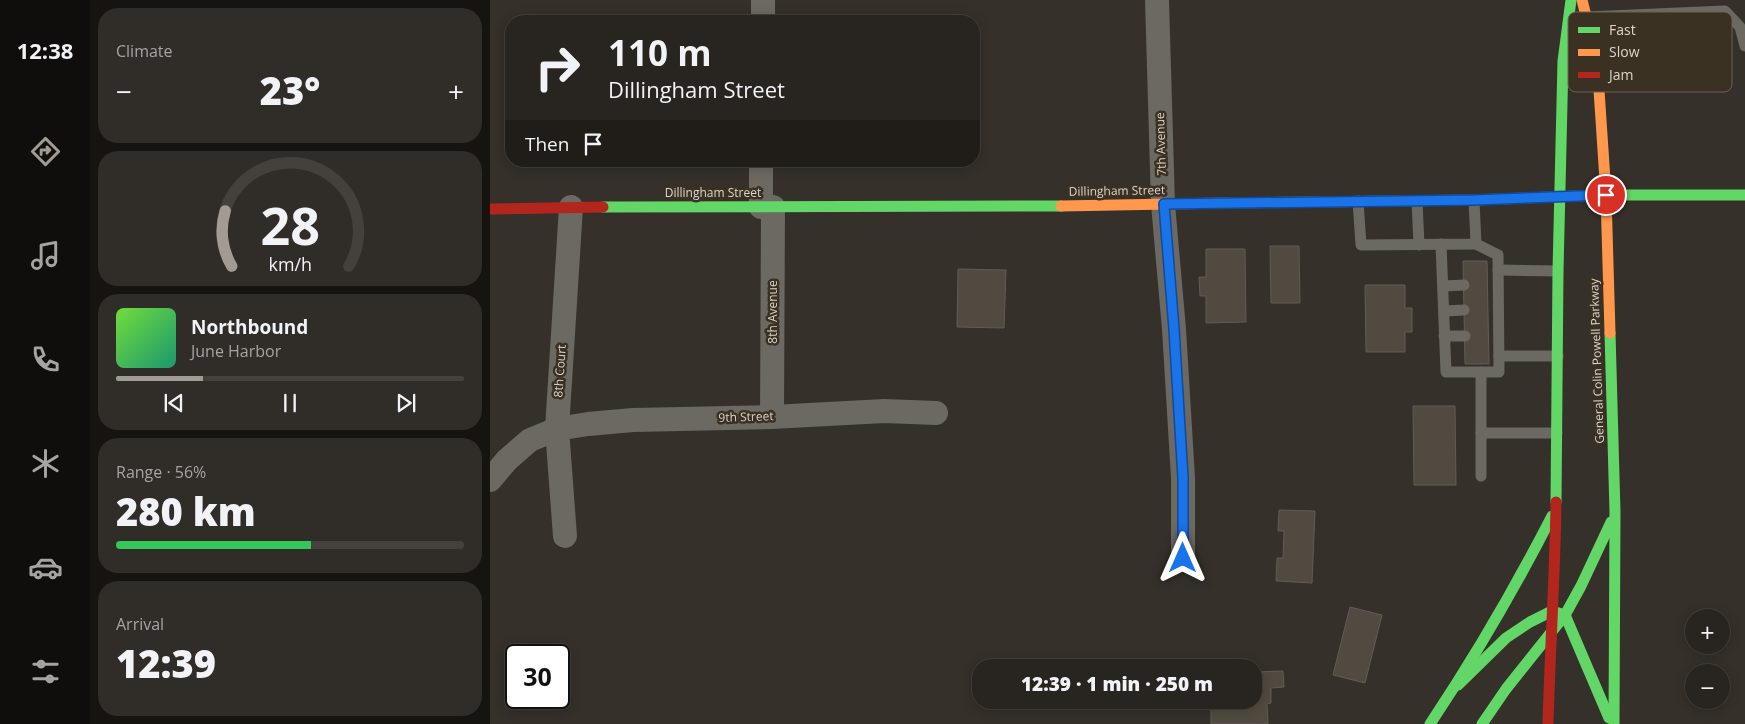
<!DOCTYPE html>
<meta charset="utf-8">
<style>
body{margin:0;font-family:"Open Sans",sans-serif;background:#302c28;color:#f1f3f6;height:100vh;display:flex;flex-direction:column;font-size:19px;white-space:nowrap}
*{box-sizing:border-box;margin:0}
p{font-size:16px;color:#a5a4a4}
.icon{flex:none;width:28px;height:28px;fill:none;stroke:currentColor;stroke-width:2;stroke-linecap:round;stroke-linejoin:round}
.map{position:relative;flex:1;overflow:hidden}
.drawer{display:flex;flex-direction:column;gap:8px;padding:8px;background:#161411;width:400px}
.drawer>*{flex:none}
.banner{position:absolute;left:15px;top:15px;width:475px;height:152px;border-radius:20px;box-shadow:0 2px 12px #0003,0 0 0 1px #44413d;background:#28241f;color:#f1f3f6;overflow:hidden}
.tools{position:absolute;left:1195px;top:609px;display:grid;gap:10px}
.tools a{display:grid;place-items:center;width:45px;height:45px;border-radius:50%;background:#28241f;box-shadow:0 2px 12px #0003,0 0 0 1px #44413d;font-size:25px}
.speed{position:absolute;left:15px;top:644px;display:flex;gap:10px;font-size:25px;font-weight:700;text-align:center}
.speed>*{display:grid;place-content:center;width:65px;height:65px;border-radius:50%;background:#28241f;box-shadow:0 2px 12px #0003,0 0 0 1px #44413d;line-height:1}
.speed .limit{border:2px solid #111;border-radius:8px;background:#fff;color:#111}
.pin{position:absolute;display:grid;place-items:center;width:42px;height:42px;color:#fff;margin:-21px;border:2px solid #fff;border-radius:50%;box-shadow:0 1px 5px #0007}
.me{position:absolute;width:55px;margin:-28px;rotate:0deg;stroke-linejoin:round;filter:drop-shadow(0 0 4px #0008)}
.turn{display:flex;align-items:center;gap:18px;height:105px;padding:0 20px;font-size:22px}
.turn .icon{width:65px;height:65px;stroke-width:2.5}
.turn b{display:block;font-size:35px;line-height:42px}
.then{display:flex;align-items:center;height:48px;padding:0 20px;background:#0003;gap:10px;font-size:19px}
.big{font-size:38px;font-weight:800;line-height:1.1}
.drawer .card{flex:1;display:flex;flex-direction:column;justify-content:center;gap:8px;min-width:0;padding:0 18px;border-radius:20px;background:#302c28}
.drawer .dial{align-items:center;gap:0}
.dial svg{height:130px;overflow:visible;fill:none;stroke:#44413d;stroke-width:7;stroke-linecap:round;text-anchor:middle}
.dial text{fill:#f1f3f6;stroke:none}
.song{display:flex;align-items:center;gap:15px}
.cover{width:60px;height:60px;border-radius:8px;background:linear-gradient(135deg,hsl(100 70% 55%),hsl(160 70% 35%))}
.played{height:5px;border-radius:2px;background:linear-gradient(90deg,#a29b94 25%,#44413d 25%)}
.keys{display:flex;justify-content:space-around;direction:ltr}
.heat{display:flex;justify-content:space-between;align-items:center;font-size:28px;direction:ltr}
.charge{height:8px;border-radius:4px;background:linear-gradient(90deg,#34c759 56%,#44413d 0)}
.trip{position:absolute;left:482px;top:659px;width:290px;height:50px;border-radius:20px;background:#28241f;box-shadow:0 2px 12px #0003,0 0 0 1px #44413d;font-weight:800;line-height:50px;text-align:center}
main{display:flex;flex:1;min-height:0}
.tab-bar{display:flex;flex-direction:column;width:90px;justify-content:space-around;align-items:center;background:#100e0c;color:#a5a4a4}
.tab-bar .icon{width:35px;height:35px}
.tab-bar .current{color:#a29b94}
.tab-bar b{font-size:22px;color:#f1f3f6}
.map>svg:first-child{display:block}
.building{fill:#514a40;stroke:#605c56}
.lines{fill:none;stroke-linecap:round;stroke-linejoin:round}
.lane{stroke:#6c6862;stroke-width:11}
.street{stroke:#6c6862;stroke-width:24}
.fast{stroke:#63d668;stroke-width:11}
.slow{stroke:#ff974d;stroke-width:11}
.jam{stroke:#b3261e;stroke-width:11}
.route-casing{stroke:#114b97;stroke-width:12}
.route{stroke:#1a73e8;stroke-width:9}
.labels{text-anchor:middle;stroke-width:5;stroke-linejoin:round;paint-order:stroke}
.street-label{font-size:12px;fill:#dcd5cd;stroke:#3b3123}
.key{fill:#3b3123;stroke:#6b6256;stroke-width:1}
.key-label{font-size:14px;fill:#dcd5cd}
</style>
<main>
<nav class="tab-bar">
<b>12:38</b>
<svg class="icon current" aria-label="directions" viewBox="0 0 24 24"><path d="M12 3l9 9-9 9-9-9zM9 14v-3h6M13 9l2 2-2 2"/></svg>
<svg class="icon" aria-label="music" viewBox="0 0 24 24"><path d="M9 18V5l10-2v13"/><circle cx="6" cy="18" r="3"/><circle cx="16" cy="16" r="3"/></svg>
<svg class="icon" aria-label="phone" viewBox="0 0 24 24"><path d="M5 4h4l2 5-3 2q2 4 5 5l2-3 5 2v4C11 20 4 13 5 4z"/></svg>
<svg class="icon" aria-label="climate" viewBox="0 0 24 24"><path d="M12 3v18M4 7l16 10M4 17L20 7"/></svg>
<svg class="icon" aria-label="car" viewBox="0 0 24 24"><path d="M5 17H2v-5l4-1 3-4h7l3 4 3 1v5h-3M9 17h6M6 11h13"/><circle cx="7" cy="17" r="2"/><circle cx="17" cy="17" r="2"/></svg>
<svg class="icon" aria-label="filters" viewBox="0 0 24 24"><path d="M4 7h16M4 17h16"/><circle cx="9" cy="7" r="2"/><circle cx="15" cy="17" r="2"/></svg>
</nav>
<section class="drawer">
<div class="card"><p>Climate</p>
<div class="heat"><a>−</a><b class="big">23°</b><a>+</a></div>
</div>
<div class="card dial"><svg viewBox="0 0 100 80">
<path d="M14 69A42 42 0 1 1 86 69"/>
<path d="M14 69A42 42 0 0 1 10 35" stroke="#a29b94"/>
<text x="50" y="56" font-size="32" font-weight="700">28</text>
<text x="50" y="72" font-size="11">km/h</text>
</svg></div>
<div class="card">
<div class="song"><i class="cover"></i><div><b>Northbound</b><p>June Harbor</p></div></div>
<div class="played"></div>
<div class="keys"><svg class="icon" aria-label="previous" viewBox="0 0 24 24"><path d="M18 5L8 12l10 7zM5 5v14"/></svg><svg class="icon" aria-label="pause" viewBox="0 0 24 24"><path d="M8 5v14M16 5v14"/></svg><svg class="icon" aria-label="next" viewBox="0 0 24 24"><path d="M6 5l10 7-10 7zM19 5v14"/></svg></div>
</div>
<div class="card"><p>Range · 56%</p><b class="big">280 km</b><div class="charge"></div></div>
<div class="card"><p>Arrival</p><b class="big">12:39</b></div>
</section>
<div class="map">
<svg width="1255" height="724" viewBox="0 0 1255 724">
<rect width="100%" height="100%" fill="#353029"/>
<g class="building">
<polygon points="780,246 809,246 810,303 781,303"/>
<polygon points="716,249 755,249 756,322 716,323 716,296 710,296 709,277 716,277"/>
<polygon points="973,261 997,261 999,364 975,364"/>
<polygon points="468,269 516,270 514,328 467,327"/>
<polygon points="875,285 915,285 915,308 922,308 922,332 915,332 915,352 876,352"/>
<polygon points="923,406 965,406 966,485 924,485"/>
<polygon points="789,510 825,511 822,583 786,581 787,558 793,558 794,531 788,531"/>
<polygon points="860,607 892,615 875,683 843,675"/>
<polygon points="793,671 794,687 781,688 781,703 777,704 778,724 721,724 721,700 764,700 764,672"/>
</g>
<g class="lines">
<g class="lane">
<polyline points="1096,17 1235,11 1250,27 1255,46"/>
<polyline points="868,201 871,245 986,244 984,200"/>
<polyline points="927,201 929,245"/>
<polyline points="951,244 956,372 1009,372 1008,255 986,244"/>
<polyline points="1008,270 1068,271"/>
<polyline points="953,286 974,285"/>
<polyline points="954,311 974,310"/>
<polyline points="954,336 975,336"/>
<polyline points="1009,356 1068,356"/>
<polyline points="991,372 991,476"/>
<polyline points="991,433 1067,433"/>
</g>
<g class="street">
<polyline points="667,0 673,204 684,329 693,478 693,558"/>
<polyline points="273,21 273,0"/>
<polyline points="271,207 271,161"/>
<polyline points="282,417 283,207"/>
<polyline points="0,480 17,460 40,440 67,429 98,424 143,420 282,417 394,411 446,413"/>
<polyline points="75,536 67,429 81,207"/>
</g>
<g class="fast">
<polyline points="735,203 984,200 1116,195 1255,195"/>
<polyline points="113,207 571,206"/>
<polyline points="1120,333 1125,512 1124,724"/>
<polyline points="1066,502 1068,271 1073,61 1081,0"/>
<polyline points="968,685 1016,638 1040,622 1062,611 1075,615 1119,718"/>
<path d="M 940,724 C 985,657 1025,588 1062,516"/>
<polyline points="992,724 1016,689 1075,615 1091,586 1121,522"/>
</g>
<g class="slow">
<polyline points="1092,0 1107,60 1116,195 1120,333"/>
<polyline points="571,206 735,203"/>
</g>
<g class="jam">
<polyline points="0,209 113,207"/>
<path d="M 1058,724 C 1060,650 1065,576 1066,502"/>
</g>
</g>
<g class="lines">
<g class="route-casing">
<polyline id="route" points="693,558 693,478 684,329 674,204 984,200 1116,195"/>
</g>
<use href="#route" class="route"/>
</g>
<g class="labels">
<g class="street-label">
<text transform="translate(671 144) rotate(-92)" y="4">7th Avenue</text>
<text transform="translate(627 191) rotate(-1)" y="4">Dillingham Street</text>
<text x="223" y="197">Dillingham Street</text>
<text transform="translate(283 312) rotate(-90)" y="4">8th Avenue</text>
<text transform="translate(1107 361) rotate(-92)" y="4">General Colin Powell Parkway</text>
<text transform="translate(70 371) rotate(-86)" y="4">8th Court</text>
<text transform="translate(256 417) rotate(-2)" y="4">9th Street</text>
</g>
</g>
<rect x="1078" y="12" width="164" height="80" rx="8" class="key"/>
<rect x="1088" y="27" width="22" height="6" fill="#63d668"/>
<rect x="1088" y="49" width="22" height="7" fill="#ff974d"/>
<rect x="1088" y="72" width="22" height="6" fill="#b3261e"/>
<g class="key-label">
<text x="1119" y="35">Fast</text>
<text x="1119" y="57">Slow</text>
<text x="1119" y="80">Jam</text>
</g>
</svg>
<div class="tools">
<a>+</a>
<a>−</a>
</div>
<div class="speed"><div class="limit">30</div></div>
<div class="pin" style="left:1116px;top:195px;background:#d93025"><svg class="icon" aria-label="arrive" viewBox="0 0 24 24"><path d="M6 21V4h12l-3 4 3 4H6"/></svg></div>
<svg class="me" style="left:693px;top:558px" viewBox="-20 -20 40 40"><path d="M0-17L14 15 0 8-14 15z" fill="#1a73e8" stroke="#fff" stroke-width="4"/></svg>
<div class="trip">12:39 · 1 min · 250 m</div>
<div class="banner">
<div class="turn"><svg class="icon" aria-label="right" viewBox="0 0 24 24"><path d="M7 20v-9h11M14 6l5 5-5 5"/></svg><div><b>110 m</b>Dillingham Street</div></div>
<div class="then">Then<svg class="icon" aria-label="arrive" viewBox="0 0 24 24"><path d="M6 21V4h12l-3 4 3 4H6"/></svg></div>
</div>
</div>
</main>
